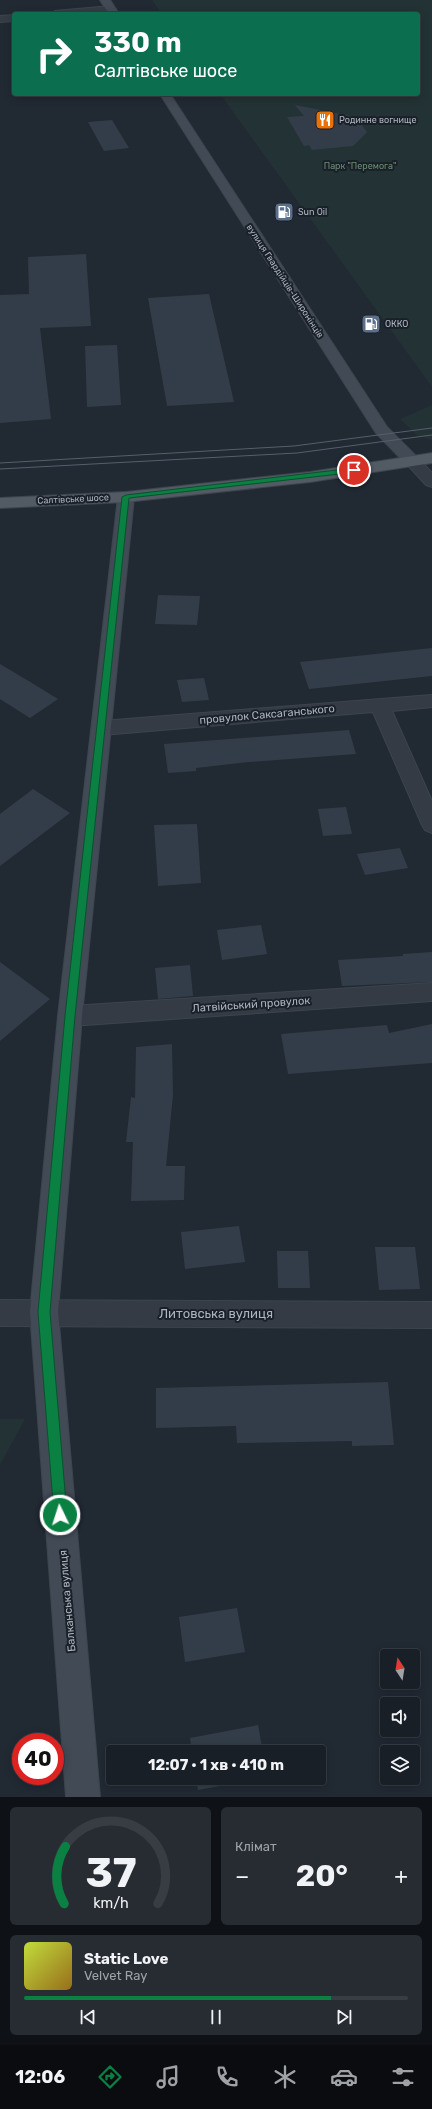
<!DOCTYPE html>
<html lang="uk">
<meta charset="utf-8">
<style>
body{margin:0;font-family:Rubik,sans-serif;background:#262c32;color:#f1f3f6;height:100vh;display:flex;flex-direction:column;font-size:15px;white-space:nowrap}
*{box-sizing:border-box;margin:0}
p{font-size:13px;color:#9fa2a7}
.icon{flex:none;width:22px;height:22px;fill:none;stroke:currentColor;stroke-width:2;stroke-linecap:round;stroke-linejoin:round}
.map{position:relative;height:1797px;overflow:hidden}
.details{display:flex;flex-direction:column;gap:10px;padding:10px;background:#0e1115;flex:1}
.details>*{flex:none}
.banner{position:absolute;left:12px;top:12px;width:408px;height:84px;border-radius:4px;box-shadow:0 2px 10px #0003,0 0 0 1px #373d43;background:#0b6e4f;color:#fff;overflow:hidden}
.needle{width:26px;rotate:348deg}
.buttons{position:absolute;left:380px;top:1649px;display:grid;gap:8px}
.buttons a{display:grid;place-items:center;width:40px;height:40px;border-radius:4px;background:#191f26;box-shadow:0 2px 10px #0003,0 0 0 1px #373d43;font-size:20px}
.speed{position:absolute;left:12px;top:1733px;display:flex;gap:8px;font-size:20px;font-weight:700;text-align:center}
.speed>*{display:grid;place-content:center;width:52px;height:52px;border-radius:50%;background:#191f26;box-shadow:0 2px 10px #0003,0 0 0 1px #373d43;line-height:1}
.speed .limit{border:6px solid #d22;background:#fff;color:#111}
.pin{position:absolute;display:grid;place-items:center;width:34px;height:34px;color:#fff;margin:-17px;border:2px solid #fff;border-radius:50%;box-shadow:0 1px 4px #0007}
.me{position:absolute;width:44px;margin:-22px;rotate:356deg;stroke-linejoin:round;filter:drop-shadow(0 0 3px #0008)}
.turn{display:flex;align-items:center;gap:14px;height:84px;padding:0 16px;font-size:18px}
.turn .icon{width:52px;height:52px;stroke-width:2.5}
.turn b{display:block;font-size:28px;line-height:34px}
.big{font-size:30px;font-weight:700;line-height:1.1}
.details .tile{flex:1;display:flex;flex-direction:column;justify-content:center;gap:6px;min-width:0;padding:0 14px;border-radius:6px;background:#262c32}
.details .dial{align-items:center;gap:0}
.dial svg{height:104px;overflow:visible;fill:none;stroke:#373d43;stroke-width:7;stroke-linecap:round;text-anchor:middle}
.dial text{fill:#f1f3f6;stroke:none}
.song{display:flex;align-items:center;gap:12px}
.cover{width:48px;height:48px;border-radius:6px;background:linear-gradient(135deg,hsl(70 70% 55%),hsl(40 70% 35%))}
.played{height:4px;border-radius:2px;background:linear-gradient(90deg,#0b8043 80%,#373d43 80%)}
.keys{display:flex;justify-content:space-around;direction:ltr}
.heat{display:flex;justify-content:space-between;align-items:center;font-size:22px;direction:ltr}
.details .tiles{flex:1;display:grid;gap:10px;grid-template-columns:1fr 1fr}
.tile:last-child{grid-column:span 2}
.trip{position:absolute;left:106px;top:1745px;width:220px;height:40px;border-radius:4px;background:#191f26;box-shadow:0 2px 10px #0003,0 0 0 1px #373d43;font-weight:700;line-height:40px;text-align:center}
.tabs{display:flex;height:64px;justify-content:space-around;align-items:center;background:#0a0c0f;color:#9fa2a7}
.tabs .icon{width:28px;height:28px}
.tabs .active{color:#0b8043}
.tabs b{font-size:18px;color:#f1f3f6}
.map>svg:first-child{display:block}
.green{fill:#233234}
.building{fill:#333d49}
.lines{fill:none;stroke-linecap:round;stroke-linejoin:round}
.street-casing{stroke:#3d444d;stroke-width:2}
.secondary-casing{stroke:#3d444d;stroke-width:2}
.primary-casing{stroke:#3d444d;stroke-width:2}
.street{fill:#343b44;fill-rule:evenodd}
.secondary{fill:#424a56;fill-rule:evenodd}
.primary{fill:#525a64;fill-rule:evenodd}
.tram{stroke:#565f6a;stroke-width:1}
.route{fill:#0b8043;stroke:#07532c}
.labels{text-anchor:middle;stroke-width:4;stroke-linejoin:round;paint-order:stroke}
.far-poi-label{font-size:9px;fill:#aeb5c1;stroke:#1a2028;text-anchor:start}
.far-park-label{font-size:9px;fill:#698e71;stroke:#1a2028}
.far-street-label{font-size:9px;fill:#aeb5c1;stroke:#1a2028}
.street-label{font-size:11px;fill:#aeb5c1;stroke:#1a2028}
.near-street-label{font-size:13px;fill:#aeb5c1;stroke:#1a2028}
</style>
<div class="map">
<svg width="432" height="1797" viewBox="0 0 432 1797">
<rect width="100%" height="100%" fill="#212933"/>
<g class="green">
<polygon points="152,0 432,0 432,387 220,94 418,94 418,14 162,14"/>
<polygon points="432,405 432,440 417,435 400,419"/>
<polygon points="0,1419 25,1419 0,1465"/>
</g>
<g class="building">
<polygon points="295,105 356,117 367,132 353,146 312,150 309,145 304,146 287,117 304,116"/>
<polygon points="112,120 129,148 104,151 88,122"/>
<polygon points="86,254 91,326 40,328 51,419 0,423 0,295 29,294 28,257"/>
<polygon points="209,294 234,402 167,406 148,298"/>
<polygon points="117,345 121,405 87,407 85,346"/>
<polygon points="158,595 200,596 197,625 155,624"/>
<polygon points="432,648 432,676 309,689 300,662"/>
<polygon points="0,664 32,683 58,699 30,718 0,699"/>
<polygon points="204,678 209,700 182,702 177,680"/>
<polygon points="349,730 356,754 249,762 196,768 196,771 168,773 164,744"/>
<polygon points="33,789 70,813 0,866 0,814"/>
<polygon points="346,807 352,834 323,836 318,809"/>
<polygon points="197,824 201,883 158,886 154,825"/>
<polygon points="400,848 408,868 365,875 357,854"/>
<polygon points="261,925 267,954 222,960 217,930"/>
<polygon points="432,952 432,982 342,986 338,960 403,956 403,954"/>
<polygon points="0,962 50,999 0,1041"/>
<polygon points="190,965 193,996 158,999 155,968"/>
<polygon points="432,1024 432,1063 288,1074 281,1034 387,1025 389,1033"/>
<polygon points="172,1044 173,1095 166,1166 185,1166 184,1200 131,1201 133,1142 126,1142 131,1097 135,1098 136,1047"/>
<polygon points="239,1226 245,1262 185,1269 181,1232"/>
<polygon points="375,1247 415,1247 420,1289 379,1290"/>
<polygon points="277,1251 308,1251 310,1288 278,1288"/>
<polygon points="388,1382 394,1445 352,1446 352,1441 237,1443 236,1426 156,1428 156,1388"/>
<polygon points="237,1608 245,1652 185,1662 179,1617"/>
<polygon points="258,1725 263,1752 192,1752 190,1738"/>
<polygon points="196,1778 264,1778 198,1790"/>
</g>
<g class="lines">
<g class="street-casing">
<g id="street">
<polygon points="111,6 116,9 114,11 88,14 50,14 55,11"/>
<polygon points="14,15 14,21 0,22 0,16"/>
<polygon points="413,457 419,459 432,473 432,487 426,485 405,462 407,459"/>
<polygon points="432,695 432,707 392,711 432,801 432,833 425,830 422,825 373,712 102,735 95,733 92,728 95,723 102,721"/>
<polygon points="432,983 432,1001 70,1026 62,1023 58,1016 62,1009 70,1006"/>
<polygon points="0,1300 432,1302 432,1328 0,1326"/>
</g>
</g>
<g class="secondary-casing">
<g id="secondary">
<polygon points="100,0 110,0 119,14 109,14"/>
<polygon points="160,94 170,94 387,427 419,459 421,462 419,465 407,465 376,433"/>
<polygon points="126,492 132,494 134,497 82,1016 58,1312 100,1797 66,1797 30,1312 58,1016 118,497 120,494"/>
</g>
</g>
<g class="primary-casing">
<polygon id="primary" points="432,453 432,463 310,482 126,502 0,508 0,498 126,492 310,472"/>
</g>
<use href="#street" class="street"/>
<use href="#secondary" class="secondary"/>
<use href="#primary" class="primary"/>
<g class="tram">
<polyline points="0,463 294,446 432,428"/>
<polyline points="0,469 297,453 432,435"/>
</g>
</g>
<polygon class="route" points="354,468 357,469 357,472 129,498 75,1016 50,1312 67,1515 65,1520 60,1522 56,1520 54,1515 38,1312 65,1016 122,497 126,495"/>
<defs>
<g id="restaurant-square" transform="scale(1)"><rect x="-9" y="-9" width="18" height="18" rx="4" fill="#e8710a" stroke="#1a2028"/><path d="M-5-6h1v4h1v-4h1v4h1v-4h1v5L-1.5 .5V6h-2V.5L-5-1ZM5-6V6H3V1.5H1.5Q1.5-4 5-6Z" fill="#fff"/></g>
<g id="fuel-square" transform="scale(1)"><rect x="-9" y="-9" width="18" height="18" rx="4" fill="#5c6f8a" stroke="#1a2028"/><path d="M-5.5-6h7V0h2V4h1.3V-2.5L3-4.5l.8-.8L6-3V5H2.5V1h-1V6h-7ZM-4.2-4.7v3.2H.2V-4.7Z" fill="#fff"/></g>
</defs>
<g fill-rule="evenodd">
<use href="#restaurant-square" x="325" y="120"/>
<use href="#fuel-square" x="284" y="212"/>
<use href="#fuel-square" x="371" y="324"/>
</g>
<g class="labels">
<g class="far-poi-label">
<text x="339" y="123">Родинне вогнище</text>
<text x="298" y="215">Sun Oil</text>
<text x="385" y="327">ОККО</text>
</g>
<g class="far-park-label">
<text x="360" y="169">Парк "Перемога"</text>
</g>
<g class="far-street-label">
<text transform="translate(285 281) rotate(57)" y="3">вулиця Гвардійців-Широнінців</text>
<text transform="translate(73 499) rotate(-3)" y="3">Салтівське шосе</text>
</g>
<g class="street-label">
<text transform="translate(267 714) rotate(-5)" y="4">провулок Саксаганського</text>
<text transform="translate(251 1004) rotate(-4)" y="4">Латвійський провулок</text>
<text transform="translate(67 1601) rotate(-95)" y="4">Балканська вулиця</text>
</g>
<g class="near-street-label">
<text x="216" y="1318">Литовська вулиця</text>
</g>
</g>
</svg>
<div class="buttons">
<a><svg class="needle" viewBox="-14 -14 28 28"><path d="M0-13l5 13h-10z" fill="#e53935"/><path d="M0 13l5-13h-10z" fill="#9fa2a7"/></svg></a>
<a><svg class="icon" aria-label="sound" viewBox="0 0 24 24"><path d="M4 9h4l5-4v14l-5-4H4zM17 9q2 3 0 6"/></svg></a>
<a><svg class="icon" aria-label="layers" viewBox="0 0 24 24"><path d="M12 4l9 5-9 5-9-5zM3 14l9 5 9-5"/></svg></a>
</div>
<div class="speed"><div class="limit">40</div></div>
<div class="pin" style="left:354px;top:470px;background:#d93025"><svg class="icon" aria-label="arrive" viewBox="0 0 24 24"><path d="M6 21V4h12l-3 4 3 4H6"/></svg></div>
<svg class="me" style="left:60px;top:1515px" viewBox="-20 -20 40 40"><circle r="17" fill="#0b8043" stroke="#fff" stroke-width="3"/><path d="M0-11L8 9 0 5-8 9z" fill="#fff"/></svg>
<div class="trip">12:07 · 1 хв · 410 m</div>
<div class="banner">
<div class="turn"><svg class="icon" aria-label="right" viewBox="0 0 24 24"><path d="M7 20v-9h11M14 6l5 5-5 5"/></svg><div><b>330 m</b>Салтівське шосе</div></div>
</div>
</div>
<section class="details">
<div class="tiles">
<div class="tile dial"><svg viewBox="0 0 100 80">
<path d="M14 69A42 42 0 1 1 86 69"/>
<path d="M14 69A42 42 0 0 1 15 25" stroke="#0b8043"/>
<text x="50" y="56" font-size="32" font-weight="700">37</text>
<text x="50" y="72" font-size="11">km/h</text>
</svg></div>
<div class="tile"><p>Клімат</p>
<div class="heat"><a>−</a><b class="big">20°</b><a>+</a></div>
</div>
<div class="tile">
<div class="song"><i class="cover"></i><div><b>Static Love</b><p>Velvet Ray</p></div></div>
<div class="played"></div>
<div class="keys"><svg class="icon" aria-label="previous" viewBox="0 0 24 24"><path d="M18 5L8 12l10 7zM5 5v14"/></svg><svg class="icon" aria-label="pause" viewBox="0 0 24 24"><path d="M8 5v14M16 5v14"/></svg><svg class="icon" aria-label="next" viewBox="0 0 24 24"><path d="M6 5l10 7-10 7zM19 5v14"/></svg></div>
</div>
</div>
</section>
<nav class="tabs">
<b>12:06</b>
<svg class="icon active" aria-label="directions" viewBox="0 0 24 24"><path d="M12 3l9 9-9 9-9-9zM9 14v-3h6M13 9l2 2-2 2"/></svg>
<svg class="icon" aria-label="music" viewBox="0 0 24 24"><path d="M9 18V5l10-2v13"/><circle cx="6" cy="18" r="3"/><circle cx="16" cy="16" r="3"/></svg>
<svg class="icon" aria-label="phone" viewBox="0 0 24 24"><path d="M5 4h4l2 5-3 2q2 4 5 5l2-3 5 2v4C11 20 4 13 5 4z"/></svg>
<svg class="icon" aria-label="climate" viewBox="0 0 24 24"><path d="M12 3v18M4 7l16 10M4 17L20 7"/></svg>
<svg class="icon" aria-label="car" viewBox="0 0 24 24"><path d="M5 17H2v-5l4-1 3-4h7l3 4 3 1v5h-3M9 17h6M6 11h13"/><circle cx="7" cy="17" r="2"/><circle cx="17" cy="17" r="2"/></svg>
<svg class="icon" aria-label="filters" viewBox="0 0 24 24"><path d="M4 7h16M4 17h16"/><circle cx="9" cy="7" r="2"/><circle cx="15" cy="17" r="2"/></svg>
</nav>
